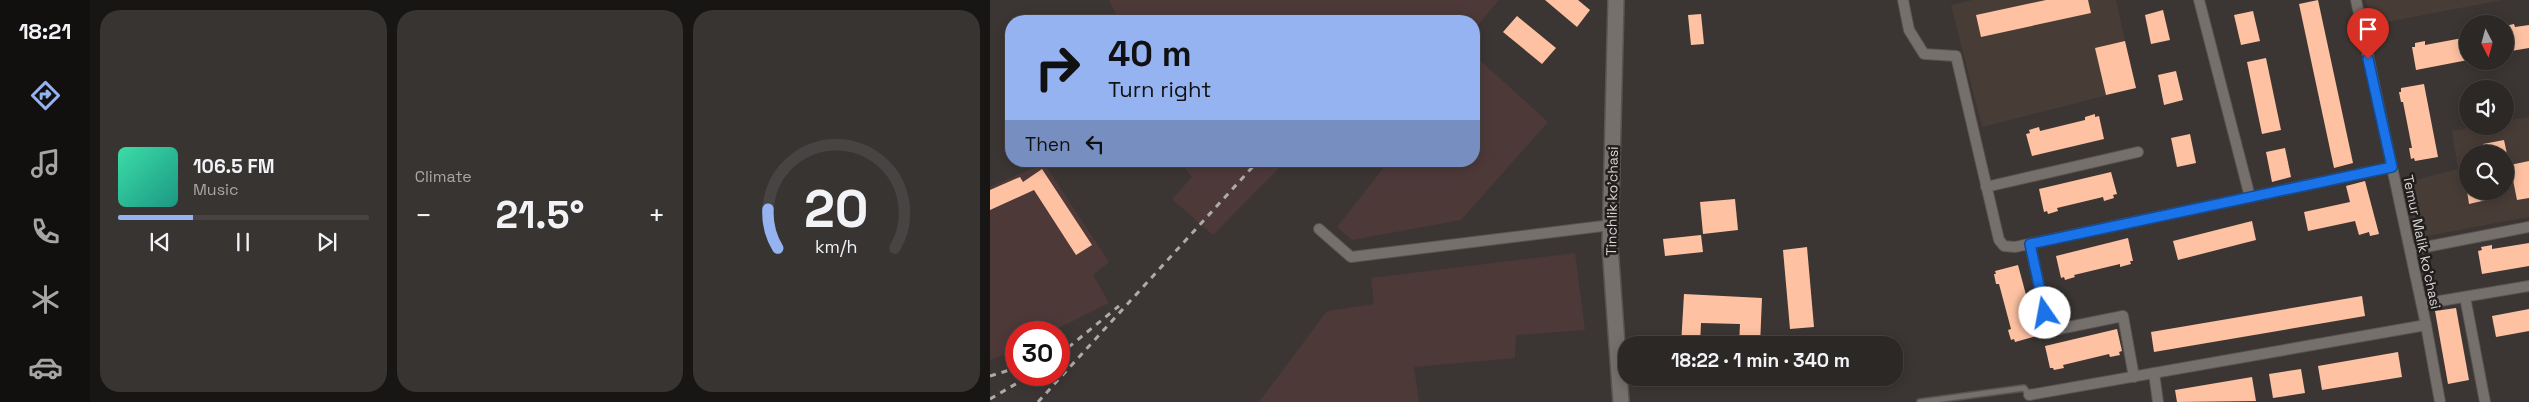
<!DOCTYPE html>
<meta charset="utf-8">
<style>
body{margin:0;font-family:"Space Grotesk",sans-serif;background:#383432;color:#f1f3f6;height:100vh;display:flex;flex-direction:column;font-size:19px;white-space:nowrap}
*{box-sizing:border-box;margin:0}
p{font-size:16px;color:#a6a6a7}
.icon{flex:none;width:28px;height:28px;fill:none;stroke:currentColor;stroke-width:2;stroke-linecap:round;stroke-linejoin:round}
.map{position:relative;flex:1;overflow:hidden}
.details{display:flex;flex-direction:column;gap:10px;padding:10px;background:#181615;width:900px}
.details>*{flex:none}
.guide{position:absolute;left:15px;top:15px;width:475px;height:152px;border-radius:20px;box-shadow:0 2px 12px #0003,0 0 0 1px #484443;background:#95b2f1;color:#111;overflow:hidden}
.needle{width:32px;rotate:174deg}
.fabs{position:absolute;left:1469px;top:15px;display:grid;gap:10px}
.fabs a{display:grid;place-items:center;width:55px;height:55px;border-radius:50%;background:#2c2826;box-shadow:0 2px 12px #0003,0 0 0 1px #484443;font-size:25px}
.speed{position:absolute;left:15px;top:321px;display:flex;gap:10px;font-size:25px;font-weight:700;text-align:center}
.speed>*{display:grid;place-content:center;width:65px;height:65px;border-radius:50%;background:#2c2826;box-shadow:0 2px 12px #0003,0 0 0 1px #484443;line-height:1}
.speed .limit{border:8px solid #d22;background:#fff;color:#111}
.pin{position:absolute;display:grid;place-items:center;width:42px;height:42px;color:#fff;margin:-51px -21px;border-radius:50% 50% 50% 0;rotate:-45deg;box-shadow:0 0 5px #0007}
.pin .icon{rotate:45deg}
.me{position:absolute;width:55px;margin:-28px;rotate:348deg;stroke-linejoin:round;filter:drop-shadow(0 0 4px #0008)}
.turn{display:flex;align-items:center;gap:18px;height:105px;padding:0 20px;font-size:22px}
.turn .icon{width:65px;height:65px;stroke-width:2.5}
.turn b{display:block;font-size:35px;line-height:42px}
.then{display:flex;align-items:center;height:48px;padding:0 20px;background:#0003;gap:10px;font-size:19px}
.big{font-size:38px;font-weight:600;line-height:1.1}
.details .widget{flex:1;display:flex;flex-direction:column;justify-content:center;gap:8px;min-width:0;padding:0 18px;border-radius:20px;background:#383432}
.details .dial{align-items:center;gap:0}
.dial svg{height:130px;overflow:visible;fill:none;stroke:#484443;stroke-width:7;stroke-linecap:round;text-anchor:middle}
.dial text{fill:#f1f3f6;stroke:none}
.song{display:flex;align-items:center;gap:15px}
.cover{width:60px;height:60px;border-radius:8px;background:linear-gradient(135deg,hsl(160 70% 55%),hsl(170 70% 35%))}
.played{height:5px;border-radius:2px;background:linear-gradient(90deg,#95b2f1 30%,#484443 30%)}
.keys{display:flex;justify-content:space-around;direction:ltr}
.heat{display:flex;justify-content:space-between;align-items:center;font-size:28px;direction:ltr}
.details .tiles{flex:1;display:grid;gap:10px;grid-template-columns:repeat(3,1fr)}
.trip{position:absolute;left:628px;top:336px;width:285px;height:50px;border-radius:20px;background:#2c2826;box-shadow:0 2px 12px #0003,0 0 0 1px #484443;font-weight:600;line-height:50px;text-align:center}
main{display:flex;flex:1;min-height:0}
.tab-bar{display:flex;flex-direction:column;width:90px;justify-content:space-around;align-items:center;background:#12100f;color:#a6a6a7}
.tab-bar .icon{width:35px;height:35px}
.tab-bar .on{color:#95b2f1}
.tab-bar b{font-size:22px;color:#f1f3f6}
.map>svg:first-child{display:block}
.built{fill:#483c36;fill-rule:evenodd}
.industrial{fill:#4e3939}
.building{fill:#fec2a2}
.lines{fill:none;stroke-linecap:round;stroke-linejoin:round}
.lane-casing{stroke:#595452;stroke-width:8}
.street-casing{stroke:#595452;stroke-width:12}
.secondary-casing{stroke:#595452;stroke-width:18}
.lane{stroke:#76706d;stroke-width:5}
.street{stroke:#76706d;stroke-width:10}
.secondary{stroke:#76706d;stroke-width:15}
.rail{stroke:#afaba9;stroke-width:3;stroke-dasharray:6 6;stroke-linecap:butt}
.route-casing{stroke:#114b97;stroke-width:12}
.route{stroke:#1a73e8;stroke-width:9}
.labels{text-anchor:middle;stroke-width:5;stroke-linejoin:round;paint-order:stroke}
.street-label{font-size:14px;fill:#d8d5d3;stroke:#211e1d}
</style>
<main>
<nav class="tab-bar">
<b>18:21</b>
<svg class="icon on" aria-label="directions" viewBox="0 0 24 24"><path d="M12 3l9 9-9 9-9-9zM9 14v-3h6M13 9l2 2-2 2"/></svg>
<svg class="icon" aria-label="music" viewBox="0 0 24 24"><path d="M9 18V5l10-2v13"/><circle cx="6" cy="18" r="3"/><circle cx="16" cy="16" r="3"/></svg>
<svg class="icon" aria-label="phone" viewBox="0 0 24 24"><path d="M5 4h4l2 5-3 2q2 4 5 5l2-3 5 2v4C11 20 4 13 5 4z"/></svg>
<svg class="icon" aria-label="climate" viewBox="0 0 24 24"><path d="M12 3v18M4 7l16 10M4 17L20 7"/></svg>
<svg class="icon" aria-label="car" viewBox="0 0 24 24"><path d="M5 17H2v-5l4-1 3-4h7l3 4 3 1v5h-3M9 17h6M6 11h13"/><circle cx="7" cy="17" r="2"/><circle cx="17" cy="17" r="2"/></svg>
</nav>
<section class="details">
<div class="tiles">
<div class="widget">
<div class="song"><i class="cover"></i><div><b>106.5 FM</b><p>Music</p></div></div>
<div class="played"></div>
<div class="keys"><svg class="icon" aria-label="previous" viewBox="0 0 24 24"><path d="M18 5L8 12l10 7zM5 5v14"/></svg><svg class="icon" aria-label="pause" viewBox="0 0 24 24"><path d="M8 5v14M16 5v14"/></svg><svg class="icon" aria-label="next" viewBox="0 0 24 24"><path d="M6 5l10 7-10 7zM19 5v14"/></svg></div>
</div>
<div class="widget"><p>Climate</p>
<div class="heat"><a>−</a><b class="big">21.5°</b><a>+</a></div>
</div>
<div class="widget dial"><svg viewBox="0 0 100 80">
<path d="M14 69A42 42 0 1 1 86 69"/>
<path d="M14 69A42 42 0 0 1 8 45" stroke="#95b2f1"/>
<text x="50" y="56" font-size="32" font-weight="700">20</text>
<text x="50" y="72" font-size="11">km/h</text>
</svg></div>
</div>
</section>
<div class="map">
<svg width="1539" height="402" viewBox="0 0 1539 402">
<rect width="100%" height="100%" fill="#3b3633"/>
<g class="built">
<polygon points="982,0 1126,0 1146,88 992,127 961,5"/>
<polygon points="1376,0 1512,0 1381,25"/>
<path d="M 1539,117 L 1539,217 L 1426,238 L 1417,182 L 1468,169 L 1462,131 L 1487,126 L 1515,126 L 1515,121 ZM 1478,154 L 1515,154 L 1515,191 L 1478,191 Z"/>
</g>
<g class="industrial">
<polygon points="119,0 509,0 484,30 484,21 129,21"/>
<polygon points="484,55 558,122 471,220 362,240 347,227 399,161 484,161"/>
<polygon points="190,161 296,161 223,235 182,199 202,177"/>
<polygon points="54,163 119,262 103,275 119,303 61,332 26,332 26,350 0,360 0,187"/>
<polygon points="585,253 595,330 526,335 525,358 424,367 429,402 269,402 337,311 384,304 381,278"/>
</g>
<g class="building">
<polygon points="555,0 588,0 600,10 587,27"/>
<polygon points="1056,0 1098,0 1101,13 991,37 986,15"/>
<polygon points="1328,0 1363,163 1344,168 1309,4"/>
<polygon points="1173,10 1180,40 1161,44 1155,15"/>
<polygon points="1263,11 1270,41 1251,45 1244,15"/>
<polygon points="711,14 714,44 701,45 698,15"/>
<polygon points="527,16 566,48 552,64 513,32"/>
<polygon points="1524,24 1525,27 1539,25 1539,48 1515,52 1515,26"/>
<polygon points="1478,37 1478,60 1426,70 1422,47 1425,47 1425,43 1435,41 1435,45"/>
<polygon points="1135,41 1146,88 1116,95 1105,48"/>
<polygon points="1276,58 1291,130 1272,134 1257,62"/>
<polygon points="1186,71 1193,100 1174,105 1168,75"/>
<polygon points="1434,84 1448,157 1425,161 1424,158 1421,159 1419,148 1422,148 1413,102 1411,102 1409,92 1411,92 1411,88"/>
<polygon points="1105,114 1105,117 1109,116 1114,139 1042,156 1036,134 1040,133 1039,130 1049,127 1050,131 1095,120 1095,117"/>
<polygon points="1200,134 1206,163 1187,167 1181,138"/>
<polygon points="1514,140 1517,154 1495,154 1493,144"/>
<polygon points="1295,148 1301,177 1282,182 1276,152"/>
<polygon points="1539,161 1539,198 1527,200 1520,165"/>
<polygon points="52,169 102,245 86,255 44,190 0,210 0,190 30,177 33,182"/>
<polygon points="1121,172 1127,194 1123,195 1124,198 1114,201 1113,197 1067,208 1068,211 1058,214 1057,211 1054,212 1049,189"/>
<polygon points="1375,181 1389,234 1380,236 1379,232 1369,235 1365,221 1318,231 1314,212 1360,202 1356,186"/>
<polygon points="1477,191 1500,191 1501,199 1479,204"/>
<polygon points="745,199 748,230 713,234 710,202"/>
<polygon points="1262,221 1266,240 1188,260 1183,241"/>
<polygon points="711,235 713,252 675,256 673,239"/>
<polygon points="1138,238 1143,261 1140,261 1141,264 1130,267 1130,264 1084,275 1085,277 1075,280 1074,277 1071,278 1066,256"/>
<polygon points="1539,243 1539,266 1492,274 1488,251 1492,250 1491,247 1502,245 1502,249"/>
<polygon points="817,247 824,327 800,329 793,250"/>
<polygon points="1028,265 1047,336 1025,342 1024,339 1021,340 1018,330 1021,329 1009,284 1006,284 1004,274 1006,274 1005,271"/>
<polygon points="694,294 772,298 770,345 749,345 750,324 711,323 710,345 691,345"/>
<polygon points="1372,296 1375,316 1164,352 1161,332"/>
<polygon points="1466,308 1479,380 1458,384 1445,311"/>
<polygon points="1539,309 1539,331 1506,337 1502,316"/>
<polygon points="1127,329 1132,351 1129,352 1130,355 1120,357 1119,354 1073,365 1074,368 1064,370 1063,368 1060,368 1055,346"/>
<polygon points="1408,352 1412,377 1332,390 1328,366"/>
<polygon points="1311,369 1315,393 1283,398 1279,374"/>
<polygon points="1262,377 1266,401 1187,402 1185,390"/>
</g>
<g class="lines">
<g class="lane-casing">
<polyline id="lane" points="930,402 1034,388 1039,395"/>
</g>
<g class="street-casing">
<g id="street">
<polyline points="913,0 919,30 934,54 966,56 1009,240 1014,246 1025,247 1402,167"/>
<polyline points="1209,0 1260,197"/>
<polyline points="1366,0 1436,325 1450,402"/>
<polyline points="996,187 1148,152"/>
<polyline points="329,229 361,257 621,225"/>
<polyline points="1040,244 1059,331 1133,316 1144,377"/>
<polyline points="1420,250 1539,227"/>
<polyline points="1475,297 1495,402"/>
<polyline points="1432,304 1539,286"/>
<polyline points="1164,373 1168,402"/>
<polyline points="1039,395 1436,325"/>
</g>
</g>
<g class="secondary-casing">
<polyline id="secondary" points="626,0 620,246 631,402"/>
</g>
<use href="#lane" class="lane"/>
<use href="#street" class="street"/>
<use href="#secondary" class="secondary"/>
<g class="rail">
<polyline points="69,355 129,306"/>
<polyline points="0,376 26,368"/>
<polyline points="0,399 41,375"/>
<polyline points="48,402 268,161"/>
</g>
</g>
<g class="lines">
<g class="route-casing">
<polyline id="route" points="1055,313 1040,244 1402,167 1378,59"/>
</g>
<use href="#route" class="route"/>
</g>
<g class="labels">
<g class="street-label">
<text transform="translate(622 201) rotate(-89)" y="5">Tinchlik ko'chasi</text>
<text transform="translate(1432 242) rotate(78)" y="5">Temur Malik ko'chasi</text>
</g>
</g>
</svg>
<div class="fabs">
<a><svg class="needle" viewBox="-14 -14 28 28"><path d="M0-13l5 13h-10z" fill="#e53935"/><path d="M0 13l5-13h-10z" fill="#a6a6a7"/></svg></a>
<a><svg class="icon" aria-label="sound" viewBox="0 0 24 24"><path d="M4 9h4l5-4v14l-5-4H4zM17 9q2 3 0 6"/></svg></a>
<a><svg class="icon" aria-label="search" viewBox="0 0 24 24"><circle cx="10" cy="10" r="6"/><path d="M15 15l6 6"/></svg></a>
</div>
<div class="speed"><div class="limit">30</div></div>
<div class="pin" style="left:1378px;top:59px;background:#d93025"><svg class="icon" aria-label="arrive" viewBox="0 0 24 24"><path d="M6 21V4h12l-3 4 3 4H6"/></svg></div>
<svg class="me" style="left:1055px;top:313px" viewBox="-20 -20 40 40"><circle r="19" fill="#fff"/><path d="M0-13L10 11 0 6-10 11z" fill="#1a73e8"/></svg>
<div class="trip">18:22 · 1 min · 340 m</div>
<div class="guide">
<div class="turn"><svg class="icon" aria-label="right" viewBox="0 0 24 24"><path d="M7 20v-9h11M14 6l5 5-5 5"/></svg><div><b>40 m</b>Turn right</div></div>
<div class="then">Then<svg class="icon" aria-label="left" viewBox="0 0 24 24"><path d="M17 20v-9H6M10 6l-5 5 5 5"/></svg></div>
</div>
</div>
</main>
